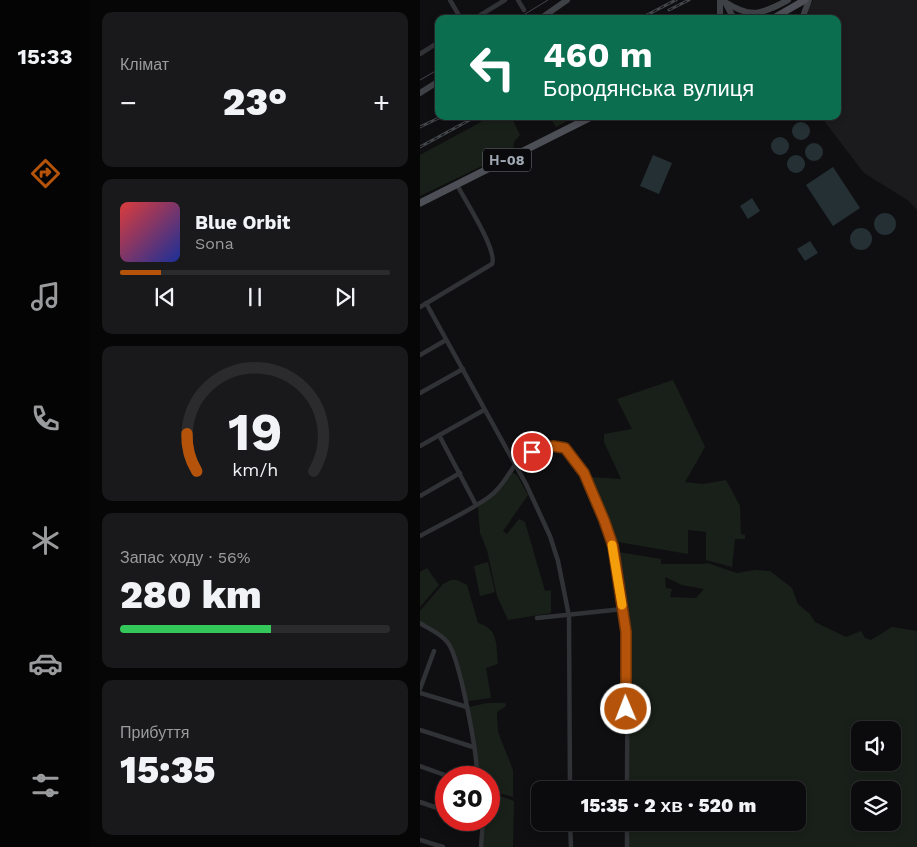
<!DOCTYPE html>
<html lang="uk">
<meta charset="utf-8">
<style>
body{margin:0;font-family:"Work Sans",sans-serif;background:#19191b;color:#f1f3f6;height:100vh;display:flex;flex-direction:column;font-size:19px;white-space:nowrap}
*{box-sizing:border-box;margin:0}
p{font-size:16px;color:#9a9b9d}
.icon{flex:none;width:28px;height:28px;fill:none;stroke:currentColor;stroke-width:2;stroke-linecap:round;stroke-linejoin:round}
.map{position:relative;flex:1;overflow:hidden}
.details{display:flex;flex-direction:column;gap:12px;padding:12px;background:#060607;width:330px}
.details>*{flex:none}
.hud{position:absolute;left:15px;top:15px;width:406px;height:105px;border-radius:10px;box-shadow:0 2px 8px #0003,0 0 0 1px #2b2b2e;background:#0b6e4f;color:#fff;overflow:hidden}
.controls{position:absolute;left:431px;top:721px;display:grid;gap:10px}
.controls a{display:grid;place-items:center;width:50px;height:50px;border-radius:10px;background:#0b0b0d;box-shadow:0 2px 8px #0003,0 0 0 1px #2b2b2e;font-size:25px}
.speed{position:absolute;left:15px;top:766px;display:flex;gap:10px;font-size:25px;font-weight:700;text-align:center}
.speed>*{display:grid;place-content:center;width:65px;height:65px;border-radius:50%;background:#0b0b0d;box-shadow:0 2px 8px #0003,0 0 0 1px #2b2b2e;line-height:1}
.speed .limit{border:8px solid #d22;background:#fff;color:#111}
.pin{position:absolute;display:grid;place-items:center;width:42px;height:42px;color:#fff;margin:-21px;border:2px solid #fff;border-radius:50%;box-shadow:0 1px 5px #0007}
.me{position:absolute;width:55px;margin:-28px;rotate:359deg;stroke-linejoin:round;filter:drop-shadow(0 0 4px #0008)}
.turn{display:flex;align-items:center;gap:18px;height:105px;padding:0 25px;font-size:22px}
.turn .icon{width:65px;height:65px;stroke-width:2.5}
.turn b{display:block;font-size:35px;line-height:42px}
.big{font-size:38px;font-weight:800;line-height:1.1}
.details .tile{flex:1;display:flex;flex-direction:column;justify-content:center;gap:8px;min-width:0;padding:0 18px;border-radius:10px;background:#19191b}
.details .dial{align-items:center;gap:0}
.dial svg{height:130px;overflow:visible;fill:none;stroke:#2b2b2e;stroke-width:7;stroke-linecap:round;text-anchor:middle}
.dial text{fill:#f1f3f6;stroke:none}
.song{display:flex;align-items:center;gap:15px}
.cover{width:60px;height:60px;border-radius:8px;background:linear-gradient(135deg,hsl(0 70% 55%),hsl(230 70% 35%))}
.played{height:5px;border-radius:2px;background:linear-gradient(90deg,#b45309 15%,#2b2b2e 15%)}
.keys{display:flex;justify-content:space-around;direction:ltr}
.heat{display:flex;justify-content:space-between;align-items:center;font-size:28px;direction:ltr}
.charge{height:8px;border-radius:4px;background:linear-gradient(90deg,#34c759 56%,#2b2b2e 0)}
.trip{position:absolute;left:111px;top:781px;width:275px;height:50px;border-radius:10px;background:#0b0b0d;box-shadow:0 2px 8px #0003,0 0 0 1px #2b2b2e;font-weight:800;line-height:50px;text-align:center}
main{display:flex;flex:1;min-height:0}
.dock{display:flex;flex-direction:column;width:90px;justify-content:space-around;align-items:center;background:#040405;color:#9a9b9d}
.dock .icon{width:35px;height:35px}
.dock .selected{color:#b45309}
.dock b{font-size:22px;color:#f1f3f6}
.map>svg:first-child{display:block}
.built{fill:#1b1b1e}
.green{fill:#192019;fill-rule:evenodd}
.water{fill:#253035}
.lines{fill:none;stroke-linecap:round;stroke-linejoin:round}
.minor{stroke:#303236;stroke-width:4.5}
.secondary{stroke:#3e4146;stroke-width:6}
.primary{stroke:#4c4f55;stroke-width:7}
.tram{stroke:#43464b;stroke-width:1}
.rail-casing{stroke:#43464b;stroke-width:3}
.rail{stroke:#0a0a0c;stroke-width:1;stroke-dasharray:4;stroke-linecap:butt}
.route-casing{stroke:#753606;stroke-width:12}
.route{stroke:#b45309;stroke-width:9}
.slow{stroke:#f59e0b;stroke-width:9}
.labels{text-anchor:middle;stroke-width:5;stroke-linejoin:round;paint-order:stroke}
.shield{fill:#0a0a0c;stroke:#727981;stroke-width:1}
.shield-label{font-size:14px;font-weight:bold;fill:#9fa8b3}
</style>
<main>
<nav class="dock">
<b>15:33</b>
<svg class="icon selected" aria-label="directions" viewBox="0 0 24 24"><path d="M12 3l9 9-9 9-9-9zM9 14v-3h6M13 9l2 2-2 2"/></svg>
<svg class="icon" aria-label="music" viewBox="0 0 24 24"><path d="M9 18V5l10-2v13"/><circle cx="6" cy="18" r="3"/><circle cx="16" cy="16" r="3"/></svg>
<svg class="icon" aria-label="phone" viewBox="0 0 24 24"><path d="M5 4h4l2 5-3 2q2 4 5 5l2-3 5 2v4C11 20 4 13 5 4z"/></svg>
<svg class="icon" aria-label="climate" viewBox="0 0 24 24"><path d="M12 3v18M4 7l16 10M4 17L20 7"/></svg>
<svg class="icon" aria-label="car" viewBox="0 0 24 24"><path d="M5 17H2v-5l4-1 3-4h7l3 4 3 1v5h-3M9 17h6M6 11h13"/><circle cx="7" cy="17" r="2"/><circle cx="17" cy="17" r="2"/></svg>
<svg class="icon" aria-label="filters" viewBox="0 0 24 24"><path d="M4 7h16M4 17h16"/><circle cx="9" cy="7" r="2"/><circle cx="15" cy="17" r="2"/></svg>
</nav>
<section class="details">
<div class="tile"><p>Клімат</p>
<div class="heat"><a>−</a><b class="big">23°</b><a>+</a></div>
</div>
<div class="tile">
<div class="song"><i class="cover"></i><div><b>Blue Orbit</b><p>Sona</p></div></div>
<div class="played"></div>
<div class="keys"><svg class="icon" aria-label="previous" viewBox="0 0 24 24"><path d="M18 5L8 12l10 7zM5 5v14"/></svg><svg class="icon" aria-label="pause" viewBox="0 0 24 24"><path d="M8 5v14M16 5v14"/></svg><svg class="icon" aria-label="next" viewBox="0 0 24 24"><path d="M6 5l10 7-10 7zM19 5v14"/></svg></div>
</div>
<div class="tile dial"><svg viewBox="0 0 100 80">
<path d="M14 69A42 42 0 1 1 86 69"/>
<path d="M14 69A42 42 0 0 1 8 46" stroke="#b45309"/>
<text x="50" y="56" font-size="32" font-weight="700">19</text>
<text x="50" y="72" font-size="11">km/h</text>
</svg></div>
<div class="tile"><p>Запас ходу · 56%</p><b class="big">280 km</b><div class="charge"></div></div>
<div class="tile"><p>Прибуття</p><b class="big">15:35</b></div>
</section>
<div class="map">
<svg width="497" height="847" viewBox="0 0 497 847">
<rect width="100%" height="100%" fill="#0f0f11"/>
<polygon class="built" points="393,0 497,0 497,210 489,201 444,173 405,122 403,116 418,116 418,19 389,19 388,10"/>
<g class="green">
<polygon points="72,116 91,116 100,135 94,142 93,151 0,196 0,155"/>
<polygon points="129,116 157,116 136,127"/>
<polygon points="253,380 285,447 265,482 283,484 306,480 320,506 321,534 325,535 325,539 315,539 312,567 286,560 286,532 268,530 268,554 198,542 171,477 201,479 184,442 184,434 212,429 197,399"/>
<polygon points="92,472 97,475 108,495 83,531 87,534 99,519 105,522 125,591 131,590 131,613 88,620 77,596 67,550 60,533 58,506"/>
<path d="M 198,552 L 241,559 L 241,564 L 284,564 L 287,563 L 317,573 L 335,570 L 350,571 L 372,588 L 378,604 L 390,614 L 395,622 L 426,637 L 441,631 L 445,638 L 451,640 L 472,627 L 497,631 L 497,847 L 209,847 L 209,823 L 378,822 L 378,790 L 209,790 L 210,620 ZM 245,577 L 262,585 L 284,589 L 276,598 L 250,597 L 252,589 L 246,588 ZM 440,730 L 472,730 L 472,762 L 440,762 ZM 440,790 L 472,790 L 472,822 L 440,822 Z"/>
<polygon points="68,562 75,592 60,596 54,566"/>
<polygon points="7,568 19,585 0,607 0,572"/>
<path d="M 31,580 L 37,580 L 47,585 L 58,623 C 79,629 76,645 78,664 L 66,668 L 71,698 L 48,701 L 31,646 L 0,622 L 0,611 L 23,584 Z"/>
<polygon points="67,703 85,703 86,706 77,712 78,732 93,770 93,797 69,790 69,778 59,777 49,707"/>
<polygon points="69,792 94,801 93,847 63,847 65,820 69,820"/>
</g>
<g class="water">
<circle cx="381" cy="131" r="9"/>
<circle cx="360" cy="146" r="9"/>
<circle cx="394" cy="152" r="9"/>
<polygon points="233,155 252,163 239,194 220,186"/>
<circle cx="376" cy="164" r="9"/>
<polygon points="413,167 440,208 413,226 386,185"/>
<polygon points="332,198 340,211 328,219 320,206"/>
<circle cx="465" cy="224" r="11"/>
<circle cx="441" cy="239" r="11"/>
<polygon points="390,241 398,253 385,261 377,249"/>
</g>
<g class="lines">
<g class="minor">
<polyline points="30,0 41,19"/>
<polyline points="98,0 104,10"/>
<polyline points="54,19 85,0"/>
<polyline points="0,54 19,42"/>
<polyline points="6,303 106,484 130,536 138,561 149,616 150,790"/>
<path d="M 0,307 L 72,264 C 78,251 45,200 37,185"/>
<polyline points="0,355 26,340"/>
<polyline points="0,393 43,369"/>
<polyline points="19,435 56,505"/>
<polyline points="0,446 64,410"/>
<polyline points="0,496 40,473"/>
<path d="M 0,536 C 23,523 48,512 69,497 C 95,478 88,452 132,446 C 149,444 159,464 166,477 C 214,574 207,684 207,790"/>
<polyline points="117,618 203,609"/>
<path d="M 0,623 C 9,629 22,634 28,643 C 40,659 58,756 57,778"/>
<polyline points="0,689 14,651"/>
<polyline points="0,693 47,707"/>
<polyline points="0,730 53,747"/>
<polyline points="0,766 33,778"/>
<polyline points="0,802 26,811"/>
<polyline points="53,820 62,823"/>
<polyline points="150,822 151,847"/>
<polyline points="207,822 207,847"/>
<polyline points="0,840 23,847"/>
<polyline points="61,847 63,820"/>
</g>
<g class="secondary">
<polyline points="300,0 300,19"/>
<path d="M 305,2 C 331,19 342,14 368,0"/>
<polyline points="305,2 314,19"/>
<polyline points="120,19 147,0"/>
<polyline points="382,19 389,0"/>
<polyline points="0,93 19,81"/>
</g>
<g class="primary">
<polyline points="352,19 385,0"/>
<polyline points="0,203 173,116"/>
</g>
<g class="tram">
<polyline points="97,19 128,0"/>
<polyline points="0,80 19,69"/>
</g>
<g class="rail-casing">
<g id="rail">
<polyline points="249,10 269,0"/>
<polyline points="219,19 256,0"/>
<polyline points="0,127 23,116"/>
<polyline points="0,147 57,116"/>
</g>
</g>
<use href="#rail" class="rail"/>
</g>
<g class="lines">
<g class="route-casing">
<polyline id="route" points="112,452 133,446 145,448 164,473 184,520 193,546 206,632 206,709"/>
</g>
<use href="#route" class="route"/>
<polyline class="slow" points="192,545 202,605"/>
</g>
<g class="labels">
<rect class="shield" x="63" y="148.5" width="48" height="23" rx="4"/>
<g class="shield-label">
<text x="87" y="165">Н-08</text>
</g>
</g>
</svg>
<div class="controls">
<a><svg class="icon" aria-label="sound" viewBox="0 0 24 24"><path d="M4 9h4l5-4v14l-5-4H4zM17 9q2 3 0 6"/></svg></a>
<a><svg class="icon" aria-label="layers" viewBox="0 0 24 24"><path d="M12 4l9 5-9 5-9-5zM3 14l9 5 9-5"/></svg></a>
</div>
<div class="speed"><div class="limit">30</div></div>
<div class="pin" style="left:112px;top:452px;background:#d93025"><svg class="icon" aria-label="arrive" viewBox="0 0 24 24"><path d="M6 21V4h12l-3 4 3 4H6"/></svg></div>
<svg class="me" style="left:206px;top:709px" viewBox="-20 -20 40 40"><circle r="17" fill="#b45309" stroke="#fff" stroke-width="3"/><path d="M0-11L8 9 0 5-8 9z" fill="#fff"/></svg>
<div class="trip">15:35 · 2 хв · 520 m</div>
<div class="hud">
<div class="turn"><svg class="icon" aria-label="left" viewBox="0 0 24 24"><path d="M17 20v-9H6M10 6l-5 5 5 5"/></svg><div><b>460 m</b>Бородянська вулиця</div></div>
</div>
</div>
</main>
